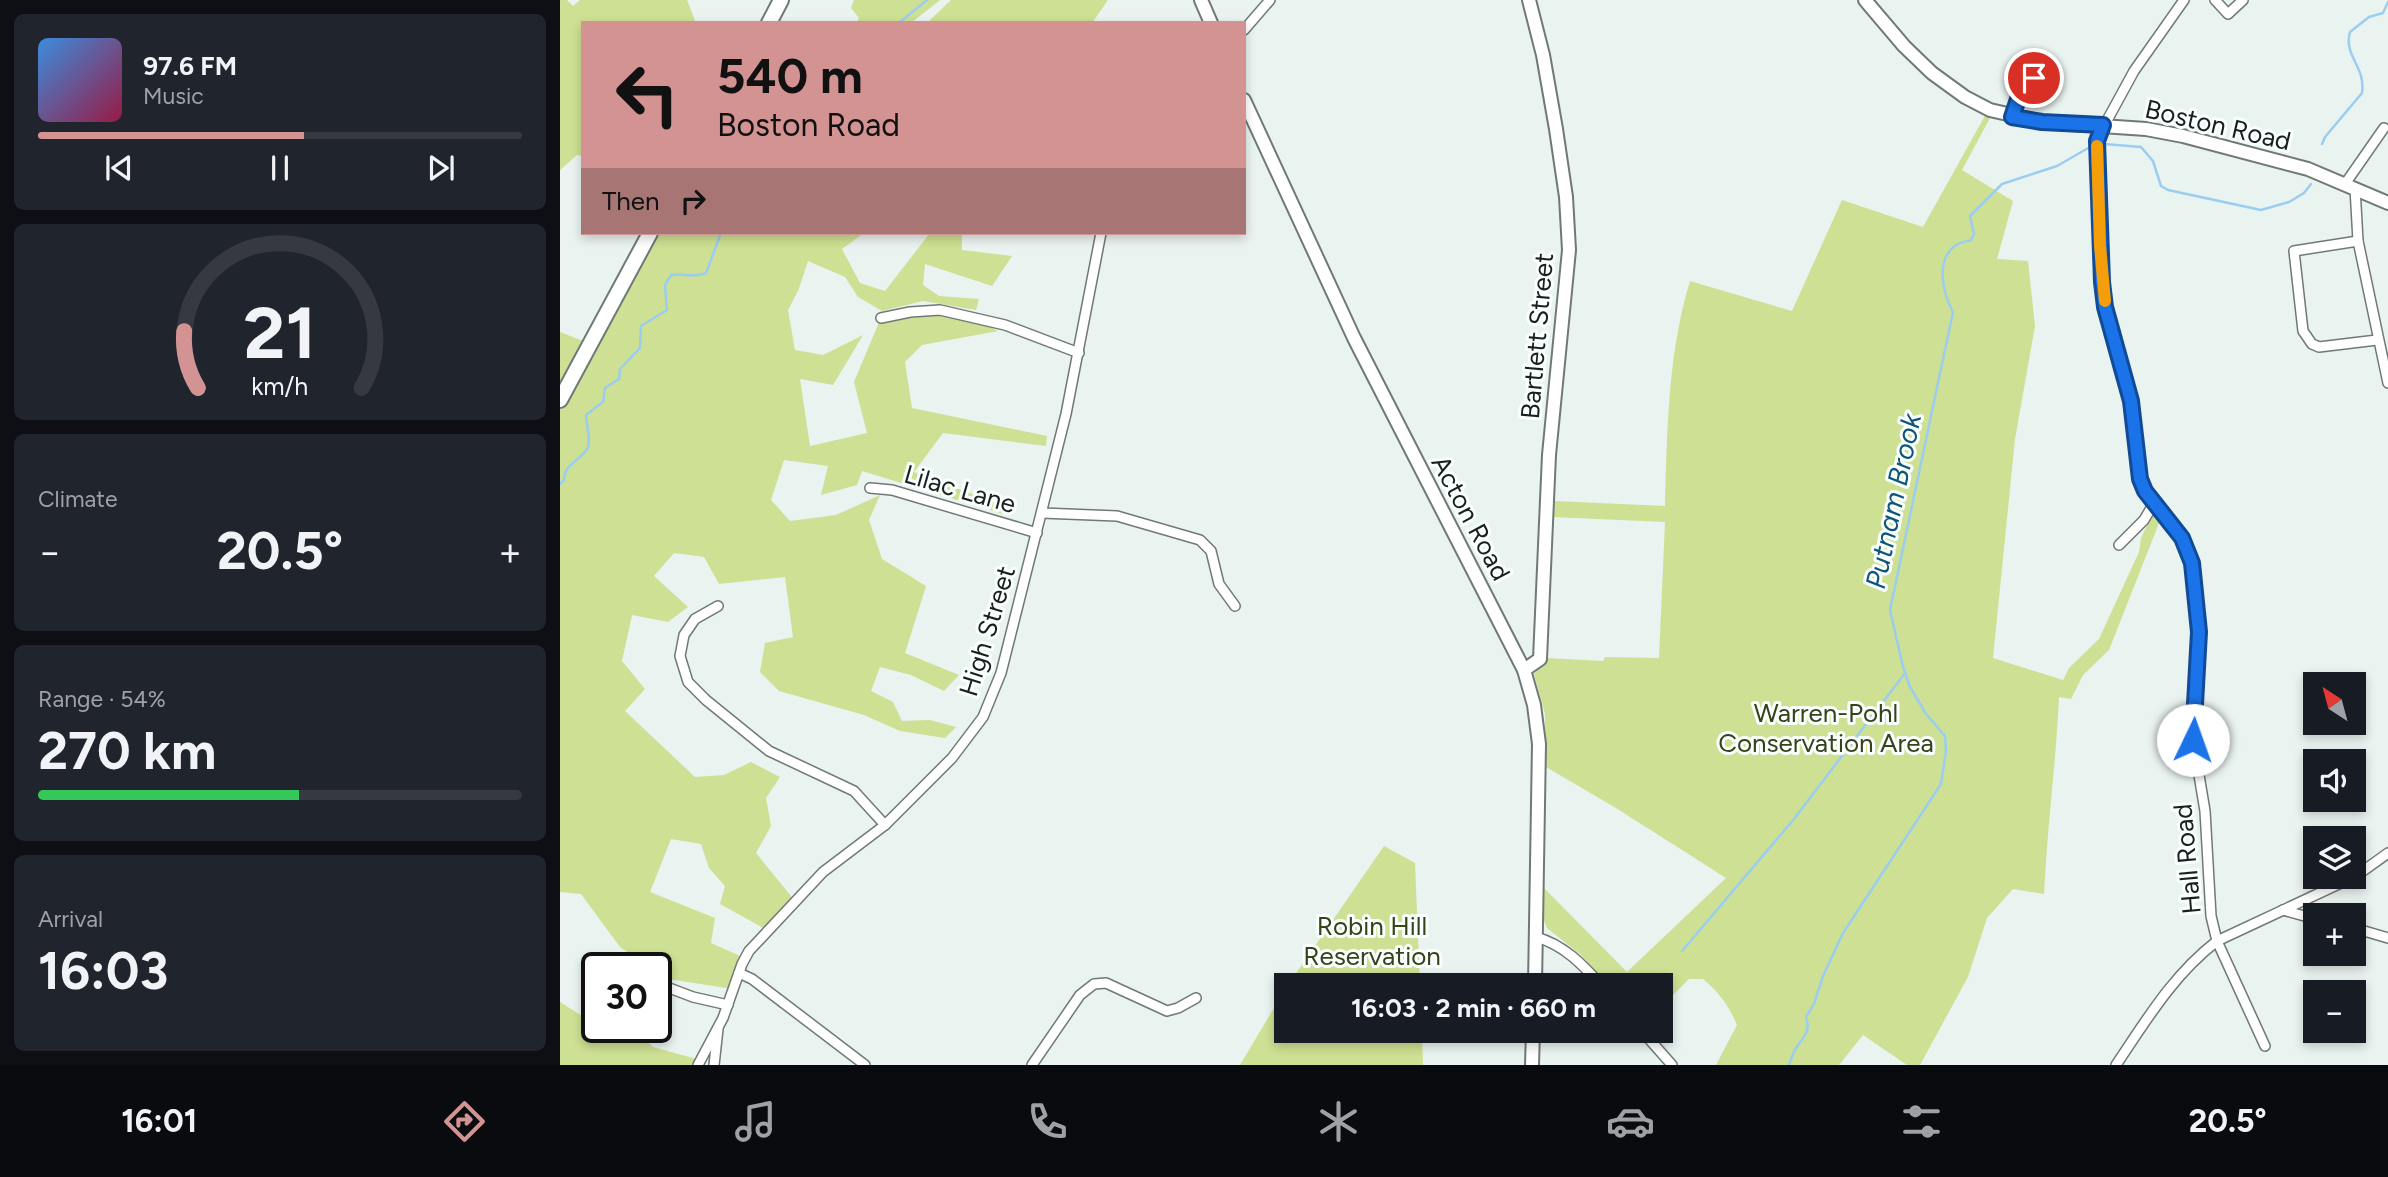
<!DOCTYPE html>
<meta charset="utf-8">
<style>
body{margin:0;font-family:Figtree,sans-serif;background:#20242c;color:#f1f3f6;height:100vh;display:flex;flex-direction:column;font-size:26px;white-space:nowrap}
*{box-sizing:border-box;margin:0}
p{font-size:23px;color:#9ea1a6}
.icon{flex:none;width:38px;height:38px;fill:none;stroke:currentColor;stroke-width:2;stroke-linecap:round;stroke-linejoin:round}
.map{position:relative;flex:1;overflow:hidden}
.side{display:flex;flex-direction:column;gap:14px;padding:14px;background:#0d0f14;width:560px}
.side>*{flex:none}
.banner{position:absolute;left:21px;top:21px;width:665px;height:214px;border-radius:0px;box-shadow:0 4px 10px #0003;background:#d39393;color:#111;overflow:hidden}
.needle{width:46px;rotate:324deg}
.fabs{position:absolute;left:1743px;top:672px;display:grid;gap:14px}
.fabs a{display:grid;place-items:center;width:63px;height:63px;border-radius:0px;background:#171b24;box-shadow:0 4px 10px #0003;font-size:35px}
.speed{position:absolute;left:21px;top:952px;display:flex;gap:14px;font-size:35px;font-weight:700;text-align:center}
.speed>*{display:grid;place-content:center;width:91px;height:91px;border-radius:50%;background:#171b24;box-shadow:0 4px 10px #0003;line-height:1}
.speed .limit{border:4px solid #111;border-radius:10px;background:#fff;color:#111}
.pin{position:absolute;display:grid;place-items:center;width:60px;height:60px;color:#fff;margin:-30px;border:4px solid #fff;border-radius:50%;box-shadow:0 2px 7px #0007}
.me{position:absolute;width:77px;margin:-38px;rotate:3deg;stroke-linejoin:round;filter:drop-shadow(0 0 5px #0008)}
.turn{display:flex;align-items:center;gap:24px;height:147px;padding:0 21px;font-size:32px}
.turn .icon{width:91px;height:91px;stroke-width:2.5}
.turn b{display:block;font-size:49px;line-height:60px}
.then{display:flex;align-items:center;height:66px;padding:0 21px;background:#0003;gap:14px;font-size:26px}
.big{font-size:52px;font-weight:700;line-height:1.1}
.side .card{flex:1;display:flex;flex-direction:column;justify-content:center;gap:10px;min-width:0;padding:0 24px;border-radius:10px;background:#20242c}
.side .dial{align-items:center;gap:0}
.dial svg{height:182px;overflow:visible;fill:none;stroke:#363941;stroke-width:7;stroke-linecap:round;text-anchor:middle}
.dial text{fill:#f1f3f6;stroke:none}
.song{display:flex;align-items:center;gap:21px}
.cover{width:84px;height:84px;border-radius:10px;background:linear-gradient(135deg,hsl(210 70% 55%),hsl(340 70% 35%))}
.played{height:7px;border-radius:4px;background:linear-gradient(90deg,#d39393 55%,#363941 55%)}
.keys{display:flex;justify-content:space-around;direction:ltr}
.heat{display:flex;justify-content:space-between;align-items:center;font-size:38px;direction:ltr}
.charge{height:10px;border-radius:5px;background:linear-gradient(90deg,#34c759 54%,#363941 0)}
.trip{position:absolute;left:714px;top:973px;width:399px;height:70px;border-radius:0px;background:#171b24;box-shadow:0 4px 10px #0003;font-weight:700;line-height:70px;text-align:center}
.tabs{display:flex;height:112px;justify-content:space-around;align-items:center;background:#090b0e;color:#9ea1a6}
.tabs .icon{width:49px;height:49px}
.tabs .on{color:#d39393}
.tabs b{font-size:32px;color:#f1f3f6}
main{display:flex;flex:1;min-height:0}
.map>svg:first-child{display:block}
.green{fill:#cee093}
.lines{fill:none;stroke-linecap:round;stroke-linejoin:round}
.stream{stroke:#9bcdf1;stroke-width:2.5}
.street-casing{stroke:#707977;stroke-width:12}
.secondary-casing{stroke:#707977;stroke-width:16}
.primary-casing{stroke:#707977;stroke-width:18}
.street{stroke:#fff;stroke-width:9}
.secondary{stroke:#fff;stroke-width:12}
.primary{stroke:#fff;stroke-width:14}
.route-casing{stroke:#114b97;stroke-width:18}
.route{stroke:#1a73e8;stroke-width:12}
.slow{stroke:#f59e0b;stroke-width:12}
.labels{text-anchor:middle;stroke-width:6;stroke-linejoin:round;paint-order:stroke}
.street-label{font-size:26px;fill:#1a1e1d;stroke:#f9fffe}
.park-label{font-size:26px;fill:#394119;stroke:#f9fffe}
.water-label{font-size:28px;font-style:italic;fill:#0f547b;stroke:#f9fffe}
</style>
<main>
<section class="side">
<div class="card">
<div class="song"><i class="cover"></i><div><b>97.6 FM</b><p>Music</p></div></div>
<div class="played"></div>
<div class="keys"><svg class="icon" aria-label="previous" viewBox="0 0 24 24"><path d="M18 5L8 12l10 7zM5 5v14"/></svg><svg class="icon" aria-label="pause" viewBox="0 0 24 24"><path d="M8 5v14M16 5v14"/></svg><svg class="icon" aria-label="next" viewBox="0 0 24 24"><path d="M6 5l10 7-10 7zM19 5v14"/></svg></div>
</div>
<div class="card dial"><svg viewBox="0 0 100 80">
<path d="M14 69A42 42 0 1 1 86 69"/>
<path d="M14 69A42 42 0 0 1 8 44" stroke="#d39393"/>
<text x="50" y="56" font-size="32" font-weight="700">21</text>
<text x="50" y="72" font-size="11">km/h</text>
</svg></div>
<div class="card"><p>Climate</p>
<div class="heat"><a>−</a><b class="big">20.5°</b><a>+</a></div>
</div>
<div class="card"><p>Range · 54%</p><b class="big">270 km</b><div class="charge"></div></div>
<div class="card"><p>Arrival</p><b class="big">16:03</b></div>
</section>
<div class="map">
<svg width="1828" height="1065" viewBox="0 0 1828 1065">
<rect width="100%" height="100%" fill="#e9f3f0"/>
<g class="green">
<polygon points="0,0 7,0 13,6 20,0 127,0 136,23 23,23 23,156 17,155 0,170"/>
<polygon points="294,0 380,0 351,23 297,23 299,18 291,8"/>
<polygon points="391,0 548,0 532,23 367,23"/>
<path d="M 1426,114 L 1431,116 L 1402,170 L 1453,201 L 1437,259 L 1468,261 L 1475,326 L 1455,439 L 1433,658 L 1503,680 L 1509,668 L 1539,639 L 1579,552 L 1581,538 L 1594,511 L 1601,518 L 1549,650 L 1523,675 L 1511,699 L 1499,697 C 1496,763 1487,828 1484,894 L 1453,889 L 1427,918 L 1408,977 L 1360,1065 L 1347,1065 L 1303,1035 L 1279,1065 L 1156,1065 L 1177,1025 C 1169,1006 1159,992 1143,979 L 1129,979 L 1101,1007 L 1101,985 L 1049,985 L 1021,955 L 987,928 L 983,918 L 983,887 L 1067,972 L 1166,878 L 1056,808 L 986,767 L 985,714 L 974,674 L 986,658 L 1043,661 L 1045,657 L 1099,658 L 1105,522 L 993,517 L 994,501 L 1105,506 C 1107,431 1108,353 1130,281 L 1232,311 L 1282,200 L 1363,227 Z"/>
<polygon points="90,233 304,233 282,249 300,283 325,291 370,233 402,233 402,250 452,256 432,286 365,264 363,285 379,296 419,299 416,310 363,301 322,311 298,297 285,277 248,261 238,291 228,310 235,350 263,355 303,335 273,385 240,379 250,446 307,433 294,382 320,320 380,310 416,319 438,331 362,345 345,362 352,408 487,436 486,446 383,433 354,472 444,506 443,514 302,471 297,485 261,495 268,466 224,460 211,500 230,521 276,515 320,495 309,520 322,559 366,586 345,653 399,675 384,691 351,675 320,667 311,691 333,702 342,721 370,720 396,727 385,738 340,731 304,715 219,691 200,672 205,643 233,637 225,577 159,584 144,557 114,553 94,576 128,607 108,622 72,615 62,661 85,689 65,711 135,777 164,775 191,762 220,777 206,798 211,826 196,853 235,901 207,930 160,904 165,886 149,868 141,844 111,839 90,892 155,918 151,943 185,958 173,989 108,979 96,971 96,968 91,968 60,947 21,894 0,892 0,400"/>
<polygon points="0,332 23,341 0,383"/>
<polygon points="824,846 855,863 860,985 728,985"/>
<polygon points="726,988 726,1031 862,1031 863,1065 680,1065"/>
<polygon points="0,1002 30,1021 37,1022 37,1027 72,1027 93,1047 140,1060 138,1065 0,1065"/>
</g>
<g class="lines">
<g class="stream">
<polyline points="339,23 367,0"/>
<polyline points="1544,144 1581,147 1593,161 1601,186 1608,190 1701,210 1729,202 1744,193 1751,184"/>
<path d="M 1762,144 L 1765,137 L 1802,93 C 1806,66 1783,56 1790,32 L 1809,17 L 1823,13 L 1828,2"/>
<path d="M 0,484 L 4,480 C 4,464 20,461 27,449 C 32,440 26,425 26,415 L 43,402 L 45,388 L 59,379 L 60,369 L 80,348 L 81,326 L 107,310 L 105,285 L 111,275 C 124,273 134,278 146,273 L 161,233"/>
<polyline points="1122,951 1234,819 1345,673"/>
<path d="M 1229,1065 C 1231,1060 1233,1053 1236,1048 C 1244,1036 1251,1032 1246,1017 L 1254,1004 L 1263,976 L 1283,933 L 1381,784 L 1386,751 L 1385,736 L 1366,714 L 1350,687 L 1343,667 L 1330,610 L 1393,312 C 1383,294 1375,260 1395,246 C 1399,242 1406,242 1411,240 L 1414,234 L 1410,216 L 1442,184 L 1497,166 L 1530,147"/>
</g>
<g class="street-casing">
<g id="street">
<polyline points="1624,0 1574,71 1538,137 1542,282 1545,307 1571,401 1581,484 1622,538 1632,563 1639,632 1632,733 1645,811 1651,916 1657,941 1705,1046"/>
<polyline points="1655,0 1668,14 1683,0"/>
<polyline points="684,30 710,0"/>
<path d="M 1452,117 L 1461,90 L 1454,83 L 1454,76 L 1458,71 L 1468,70 L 1474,78 C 1474,86 1469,90 1461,90"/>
<polyline points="1785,184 1824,128"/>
<polyline points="1795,188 1798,241 1828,383"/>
<polyline points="1798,241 1734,251 1743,331 1752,344 1759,347 1817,340"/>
<polyline points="321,318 350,312 380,310 445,325 519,353"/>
<polyline points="310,488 332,490 477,533"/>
<polyline points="482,513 557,516 640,540 651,551 659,584 675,606"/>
<polyline points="1559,545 1584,520 1594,503"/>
<polyline points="158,606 135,619 124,635 120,656 128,682 146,700 209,751 294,791 325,825"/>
<polyline points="1723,910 1755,919"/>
<polyline points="1794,928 1828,938"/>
<path d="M 976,937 C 1004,945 1022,964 1041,985"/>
<polyline points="64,963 71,968"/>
<polyline points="179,973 192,979 305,1065"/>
<polyline points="96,983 133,997 168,1005"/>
<polyline points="1082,1031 1112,1065"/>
<polyline points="138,1065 163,1018 182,964 189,951 263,872 325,825 392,758 423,717 441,673 506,414 541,233"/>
<polyline points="154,1065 158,1029"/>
<polyline points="472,1065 520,995 534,984 546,983 607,1011 618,1008 636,998"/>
<path d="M 1556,1065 C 1587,1019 1613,975 1657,941 L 1796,876 L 1828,853"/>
</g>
</g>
<g class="secondary-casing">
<g id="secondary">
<polyline points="641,0 651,23"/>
<polyline points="1305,0 1344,46 1372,73 1405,97 1430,110 1482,122 1586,129 1623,136 1748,169 1828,203"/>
<polyline points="684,100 794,338 964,670 974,705 979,744 975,985"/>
<polyline points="964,670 980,659 989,455 1009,250 1006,197 996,129 983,55 969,0"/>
<polyline points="972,1065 973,1031"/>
</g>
</g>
<g class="primary-casing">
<g id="primary">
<polyline points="209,23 221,0"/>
<polyline points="0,400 90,233"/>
</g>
</g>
<use href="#street" class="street"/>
<use href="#secondary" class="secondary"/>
<use href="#primary" class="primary"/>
</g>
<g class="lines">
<g class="route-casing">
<polyline id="route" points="1474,78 1471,87 1461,90 1452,117 1482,122 1543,125 1537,141 1542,282 1545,307 1571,401 1580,479 1585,491 1622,538 1632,563 1639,632 1633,740"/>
</g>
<use href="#route" class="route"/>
<polyline class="slow" points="1537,146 1540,246 1545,301"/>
</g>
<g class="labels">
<g class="street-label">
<text transform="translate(1658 125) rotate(13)" y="9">Boston Road</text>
<text transform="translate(977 336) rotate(-85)" y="9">Bartlett Street</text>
<text transform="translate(400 489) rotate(16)" y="9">Lilac Lane</text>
<text transform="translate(911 518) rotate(62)" y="9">Acton Road</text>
<text transform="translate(427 631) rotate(-73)" y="9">High Street</text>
<text transform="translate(1627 859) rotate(-95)" y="9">Hall Road</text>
</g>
<g class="park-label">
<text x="1266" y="722">Warren-Pohl<tspan x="1266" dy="30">Conservation Area</tspan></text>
<text x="812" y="935">Robin Hill<tspan x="812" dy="30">Reservation</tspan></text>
</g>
<g class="water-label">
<text transform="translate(1333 501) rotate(-78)" y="10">Putnam Brook</text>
</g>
</g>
</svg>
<div class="fabs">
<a><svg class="needle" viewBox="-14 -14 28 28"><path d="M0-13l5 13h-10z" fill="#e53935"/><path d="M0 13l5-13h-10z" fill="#9ea1a6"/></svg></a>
<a><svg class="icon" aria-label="sound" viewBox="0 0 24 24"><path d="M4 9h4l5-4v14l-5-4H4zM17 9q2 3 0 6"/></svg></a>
<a><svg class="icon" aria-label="layers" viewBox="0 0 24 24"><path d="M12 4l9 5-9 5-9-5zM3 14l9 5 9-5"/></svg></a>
<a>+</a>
<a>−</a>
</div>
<div class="speed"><div class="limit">30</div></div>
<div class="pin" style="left:1474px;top:78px;background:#d93025"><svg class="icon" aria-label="arrive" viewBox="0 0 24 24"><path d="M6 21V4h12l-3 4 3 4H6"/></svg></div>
<svg class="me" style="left:1633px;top:740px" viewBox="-20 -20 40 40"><circle r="19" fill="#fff"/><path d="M0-13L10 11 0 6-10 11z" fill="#1a73e8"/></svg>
<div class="trip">16:03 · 2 min · 660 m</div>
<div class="banner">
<div class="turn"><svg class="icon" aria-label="left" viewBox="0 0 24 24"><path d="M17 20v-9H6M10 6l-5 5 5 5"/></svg><div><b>540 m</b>Boston Road</div></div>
<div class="then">Then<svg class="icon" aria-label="right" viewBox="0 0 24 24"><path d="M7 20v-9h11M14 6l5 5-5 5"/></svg></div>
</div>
</div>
</main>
<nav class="tabs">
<b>16:01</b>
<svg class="icon on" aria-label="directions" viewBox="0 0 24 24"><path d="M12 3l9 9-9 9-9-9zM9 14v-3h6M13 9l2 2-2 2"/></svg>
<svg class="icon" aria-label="music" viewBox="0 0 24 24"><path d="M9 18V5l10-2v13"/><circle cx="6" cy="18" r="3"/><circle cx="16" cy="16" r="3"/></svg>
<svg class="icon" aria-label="phone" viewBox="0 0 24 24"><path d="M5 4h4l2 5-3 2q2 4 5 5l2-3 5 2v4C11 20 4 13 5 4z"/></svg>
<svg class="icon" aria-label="climate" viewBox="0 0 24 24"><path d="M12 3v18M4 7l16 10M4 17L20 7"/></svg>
<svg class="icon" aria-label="car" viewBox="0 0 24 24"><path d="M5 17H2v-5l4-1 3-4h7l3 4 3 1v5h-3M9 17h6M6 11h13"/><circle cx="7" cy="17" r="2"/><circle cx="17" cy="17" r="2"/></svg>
<svg class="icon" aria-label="filters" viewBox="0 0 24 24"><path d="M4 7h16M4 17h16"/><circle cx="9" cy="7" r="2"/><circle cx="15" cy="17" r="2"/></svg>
<b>20.5°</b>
</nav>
